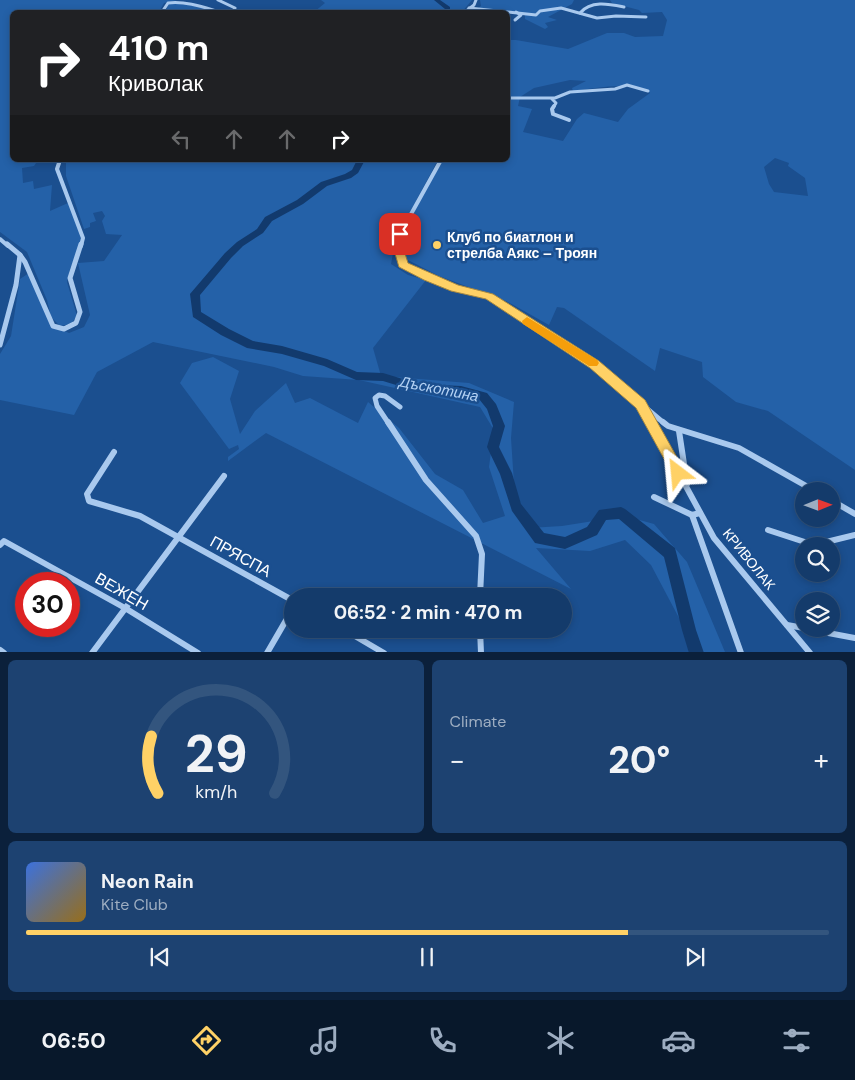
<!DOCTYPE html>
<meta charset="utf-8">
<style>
body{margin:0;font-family:"DM Sans",sans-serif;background:#1d4271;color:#f1f3f6;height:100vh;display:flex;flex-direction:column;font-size:19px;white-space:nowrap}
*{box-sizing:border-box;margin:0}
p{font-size:16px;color:#9dadc1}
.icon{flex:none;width:28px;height:28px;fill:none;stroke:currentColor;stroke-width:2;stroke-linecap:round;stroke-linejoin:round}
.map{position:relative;height:652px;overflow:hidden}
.side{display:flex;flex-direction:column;gap:8px;padding:8px;background:#0b203b;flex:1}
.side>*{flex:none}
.guide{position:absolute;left:10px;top:10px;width:500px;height:152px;border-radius:8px;box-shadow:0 2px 8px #0003,0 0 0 1px #33557e;background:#202124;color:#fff;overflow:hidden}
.needle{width:32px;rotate:89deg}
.controls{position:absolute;left:795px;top:482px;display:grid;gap:10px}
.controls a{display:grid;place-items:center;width:45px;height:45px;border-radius:50%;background:#143b6b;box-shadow:0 2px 8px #0003,0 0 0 1px #33557e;font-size:25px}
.speed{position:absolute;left:15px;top:572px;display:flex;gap:10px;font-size:25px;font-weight:700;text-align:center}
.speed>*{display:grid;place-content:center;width:65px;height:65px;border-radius:50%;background:#143b6b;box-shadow:0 2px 8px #0003,0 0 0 1px #33557e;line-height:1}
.speed .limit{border:8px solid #d22;background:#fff;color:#111}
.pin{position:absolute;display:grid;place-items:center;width:42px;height:42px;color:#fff;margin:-21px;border-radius:10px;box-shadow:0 2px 8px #0006}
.me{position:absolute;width:55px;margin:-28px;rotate:331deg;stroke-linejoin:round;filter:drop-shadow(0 0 4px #0008)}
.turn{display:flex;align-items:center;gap:18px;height:105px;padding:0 15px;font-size:22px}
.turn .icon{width:65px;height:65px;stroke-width:2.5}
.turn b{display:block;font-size:35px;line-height:42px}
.lanes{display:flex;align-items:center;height:48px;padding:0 15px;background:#0003;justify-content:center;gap:25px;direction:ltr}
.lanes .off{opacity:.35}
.big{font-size:38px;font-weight:700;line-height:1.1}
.side .widget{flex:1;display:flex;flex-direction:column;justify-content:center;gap:8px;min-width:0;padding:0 18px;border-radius:8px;background:#1d4271}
.side .dial{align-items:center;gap:0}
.dial svg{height:130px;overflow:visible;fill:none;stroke:#33557e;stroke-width:7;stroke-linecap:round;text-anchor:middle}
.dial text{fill:#f1f3f6;stroke:none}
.song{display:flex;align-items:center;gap:15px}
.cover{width:60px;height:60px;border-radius:8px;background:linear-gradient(135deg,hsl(220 70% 55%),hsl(40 70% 35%))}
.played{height:5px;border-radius:2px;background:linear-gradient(90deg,#ffd166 75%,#33557e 75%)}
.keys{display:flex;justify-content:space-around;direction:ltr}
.heat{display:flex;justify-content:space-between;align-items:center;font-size:28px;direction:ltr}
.side .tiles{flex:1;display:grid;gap:8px;grid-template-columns:1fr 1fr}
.widget:last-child{grid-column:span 2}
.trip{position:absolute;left:284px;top:588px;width:288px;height:50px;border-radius:25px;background:#143b6b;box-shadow:0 2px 8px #0003,0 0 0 1px #33557e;font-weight:700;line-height:50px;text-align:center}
.tab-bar{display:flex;height:80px;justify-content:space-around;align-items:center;background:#08182b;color:#9dadc1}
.tab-bar .icon{width:35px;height:35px}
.tab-bar .current{color:#ffd166}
.tab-bar b{font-size:22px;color:#f1f3f6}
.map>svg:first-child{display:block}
.green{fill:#2461a8;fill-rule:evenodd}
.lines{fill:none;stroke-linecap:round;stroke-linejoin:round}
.river{fill:#123a6d;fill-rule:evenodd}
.minor-far3{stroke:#a9c9ee;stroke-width:3}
.minor-far2{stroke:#a9c9ee;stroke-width:4}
.minor-far1{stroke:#a9c9ee;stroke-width:5}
.minor{stroke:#a9c9ee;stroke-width:6}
.route{fill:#ffd166;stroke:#a68842}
.slow{fill:#f59e0b}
.poi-dot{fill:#ffd166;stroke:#1b4f8f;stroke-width:2}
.labels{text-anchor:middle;stroke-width:5;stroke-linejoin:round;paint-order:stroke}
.poi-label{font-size:14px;font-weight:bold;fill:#fff;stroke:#1b4f8f;text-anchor:start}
.street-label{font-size:14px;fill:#fff;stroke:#1b4f8f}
.water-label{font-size:15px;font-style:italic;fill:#b5d3f5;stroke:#1b4f8f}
.near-street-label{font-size:16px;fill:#fff;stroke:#1b4f8f}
</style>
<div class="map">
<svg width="855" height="653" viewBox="0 0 855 653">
<rect width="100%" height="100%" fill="#1b4f8f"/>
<g class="green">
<polygon points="0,0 177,0 164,3 159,12 12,12 12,160 38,160 34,166 22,168 23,183 33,181 34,189 52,185 50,211 68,203 80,230 81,243 70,269 67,282 77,316 71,324 60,326 51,317 47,300 27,252 0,232"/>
<polygon points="321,0 472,0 462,12 314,12 325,3"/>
<polygon points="480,0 574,0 572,4 548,17 557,20 545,23 548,27 545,29 525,19 525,15 509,11 472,12 481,6"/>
<path d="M 610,0 L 855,0 L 855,470 L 768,411 L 736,402 L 703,377 L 702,362 L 660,348 L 655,371 L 564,308 L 557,307 L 549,325 L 506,301 L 439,276 L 406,259 L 401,244 L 418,204 L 443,160 L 508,160 L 508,40 L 516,40 L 568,49 L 607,33 L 624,33 L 635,37 L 663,36 L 667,20 L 662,12 L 642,13 L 639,10 L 612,3 ZM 570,80 L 586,81 L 572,88 L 573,91 C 594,89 633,80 650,93 L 628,109 L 618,122 L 584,113 L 577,119 L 563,141 L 523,132 L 532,109 L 518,106 L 520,97 L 534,88 ZM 775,158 L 789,163 L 788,166 L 805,178 L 808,196 L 774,192 L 769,184 L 764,167 Z"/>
<polygon points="169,3 199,6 216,12 165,12"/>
<polygon points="72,160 438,160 396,238 391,264 408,275 426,280 373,348 381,376 469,383 514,402 511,438 514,484 529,528 562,526 625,516 654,524 687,562 725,652 697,652 651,565 625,540 590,551 536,548 571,589 266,433 228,461 228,457 239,449 238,445 229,449 180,383 192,363 213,357 239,371 230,399 240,434 255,411 286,383 295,403 310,398 358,423 368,402 399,428 435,474 463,490 483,523 505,516 489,467 494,430 480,407 359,380 303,376 274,367 153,342 97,372 74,415 0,400 0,354 11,336 20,279 29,273 52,325 69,333 84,327 90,315 78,263 104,261 122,235 106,234 102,221 105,216 102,211 93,213 96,221 90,223 90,227 84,229 66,176 66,161"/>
</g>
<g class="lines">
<g class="river">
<polygon points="434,0 440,0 450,7 450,12 446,12 445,9"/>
<polygon points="357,160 365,160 358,173 351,178 327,186 303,204 272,221 263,233 243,246 231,258 200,295 201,312 229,329 253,341 282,346 327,359 357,372 383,373 419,384 461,386 487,393 496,404 505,426 499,447 512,473 521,504 544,533 565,537 587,527 599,510 621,507 625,509 675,548 696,630 704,653 689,653 682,630 664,557 619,519 606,520 597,535 565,549 535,543 512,511 500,474 487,447 493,426 487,409 479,399 461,394 419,392 383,381 356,380 324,366 282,354 247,348 221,335 193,317 190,294 225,253 237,242 257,229 265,217 297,200 321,182 345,174 352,170"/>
</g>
<g class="minor-far3">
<polyline points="218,0 235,8 233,12"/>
<polyline points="469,8 536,15 540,11 561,8 597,18 616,16 646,17"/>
<path d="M 162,12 L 168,3 C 186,1 203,7 220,12"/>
<polyline points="465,12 474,5 476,0"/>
<path d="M 580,13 C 591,0 609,4 624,7"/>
<polyline points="515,20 521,15 516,12"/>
<polyline points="508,98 555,98 570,92 615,89 627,85 648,91"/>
<polyline points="552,99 556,103 553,108"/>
</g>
<g class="minor-far2">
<polyline points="554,106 552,109 553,114 569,120"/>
<polyline points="60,160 57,169 83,238 81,246"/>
<polyline points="0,239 8,246"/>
<polyline points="398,246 400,234 441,160"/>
</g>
<g class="minor-far1">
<polyline points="7,244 20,255 25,262 53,326 64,329 76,323 80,312 70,278 81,244"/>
<polyline points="398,244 403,265 455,289 489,296 579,353 641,404 652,424"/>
<polyline points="0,345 16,285 20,255"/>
<polyline points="645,407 665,424"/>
<polyline points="389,424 377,406 375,398 379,395 385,396 400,407"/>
</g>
<g class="minor">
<polyline points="388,422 426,480 476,536 482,554 480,596"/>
<polyline points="651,422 714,538 810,653"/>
<polyline points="663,422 668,426 739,448 815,491"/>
<polyline points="679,431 687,484"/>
<polyline points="114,452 87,494 89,501 140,516 292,600"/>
<polyline points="654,497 692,515 700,513"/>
<polyline points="831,500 855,514"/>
<polyline points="692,515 741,653"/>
<polyline points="768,530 814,545 855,535"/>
<polyline points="0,545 4,541 125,608 198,653"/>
<polyline points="787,625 804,628"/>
<polyline points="343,629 384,653"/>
<polyline points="480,629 481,653"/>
<polyline points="807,629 855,638"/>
<polyline points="0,650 4,653"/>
<polyline points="92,653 224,476"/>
<polyline points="267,653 292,610"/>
</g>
</g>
<polygon class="route" points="400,231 405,234 403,247 408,263 458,285 493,294 599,361 645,400 683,468 685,473 683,477 678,479 674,477 636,408 590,368 486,299 451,291 424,280 399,267 393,247 395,234"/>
<polygon class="slow" points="527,317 597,360 599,363 597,366 589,366 523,324 522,321"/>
<circle class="poi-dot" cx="437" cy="245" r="5"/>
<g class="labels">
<g class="poi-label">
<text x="447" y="242">Клуб по биатлон и<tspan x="447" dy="16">стрелба Аякс – Троян</tspan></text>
</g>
<g class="street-label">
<text transform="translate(749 559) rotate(51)" y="5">КРИВОЛАК</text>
</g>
<g class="water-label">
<text transform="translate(439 389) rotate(11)" y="5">Дъскотина</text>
</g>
<g class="near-street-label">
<text transform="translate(241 556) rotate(29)" y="6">ПРЯСПА</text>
<text transform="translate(122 591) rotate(30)" y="6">ВЕЖЕН</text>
</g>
</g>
</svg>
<div class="controls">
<a><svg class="needle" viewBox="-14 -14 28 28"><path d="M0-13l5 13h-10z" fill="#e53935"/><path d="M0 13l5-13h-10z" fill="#9dadc1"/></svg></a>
<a><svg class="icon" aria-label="search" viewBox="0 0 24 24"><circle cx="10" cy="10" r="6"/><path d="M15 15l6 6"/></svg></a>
<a><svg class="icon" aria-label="layers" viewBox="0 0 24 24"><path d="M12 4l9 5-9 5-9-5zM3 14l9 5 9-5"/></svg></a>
</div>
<div class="speed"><div class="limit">30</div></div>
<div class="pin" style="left:400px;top:234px;background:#d93025"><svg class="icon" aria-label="arrive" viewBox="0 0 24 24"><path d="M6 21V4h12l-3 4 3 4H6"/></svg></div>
<svg class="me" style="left:678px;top:473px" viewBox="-20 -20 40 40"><path d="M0-17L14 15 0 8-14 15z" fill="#ffd166" stroke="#fff" stroke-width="4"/></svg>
<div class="trip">06:52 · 2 min · 470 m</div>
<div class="guide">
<div class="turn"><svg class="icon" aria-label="right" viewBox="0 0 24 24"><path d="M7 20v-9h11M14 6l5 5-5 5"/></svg><div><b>410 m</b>Криволак</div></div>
<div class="lanes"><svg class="icon off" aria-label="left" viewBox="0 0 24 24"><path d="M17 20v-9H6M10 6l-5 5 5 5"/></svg><svg class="icon off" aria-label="ahead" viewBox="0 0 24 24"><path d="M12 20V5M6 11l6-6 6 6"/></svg><svg class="icon off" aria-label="ahead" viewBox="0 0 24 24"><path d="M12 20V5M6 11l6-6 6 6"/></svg><svg class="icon" aria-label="right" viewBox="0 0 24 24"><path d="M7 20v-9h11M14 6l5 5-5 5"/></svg></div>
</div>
</div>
<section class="side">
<div class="tiles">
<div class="widget dial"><svg viewBox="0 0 100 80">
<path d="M14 69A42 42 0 1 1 86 69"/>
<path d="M14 69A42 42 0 0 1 10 34" stroke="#ffd166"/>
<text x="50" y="56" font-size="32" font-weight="700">29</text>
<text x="50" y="72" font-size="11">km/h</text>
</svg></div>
<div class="widget"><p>Climate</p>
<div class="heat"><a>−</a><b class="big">20°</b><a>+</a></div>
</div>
<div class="widget">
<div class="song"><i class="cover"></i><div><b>Neon Rain</b><p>Kite Club</p></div></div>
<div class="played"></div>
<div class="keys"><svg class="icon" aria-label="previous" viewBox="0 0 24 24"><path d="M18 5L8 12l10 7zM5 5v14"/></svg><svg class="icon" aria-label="pause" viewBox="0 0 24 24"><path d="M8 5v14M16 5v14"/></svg><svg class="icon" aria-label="next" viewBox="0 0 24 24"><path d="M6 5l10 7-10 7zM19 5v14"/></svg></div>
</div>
</div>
</section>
<nav class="tab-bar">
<b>06:50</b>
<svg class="icon current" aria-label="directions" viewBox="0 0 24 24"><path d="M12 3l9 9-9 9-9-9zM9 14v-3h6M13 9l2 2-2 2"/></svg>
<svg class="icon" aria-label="music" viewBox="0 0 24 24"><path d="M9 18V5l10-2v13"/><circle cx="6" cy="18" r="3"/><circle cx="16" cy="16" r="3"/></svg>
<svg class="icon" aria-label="phone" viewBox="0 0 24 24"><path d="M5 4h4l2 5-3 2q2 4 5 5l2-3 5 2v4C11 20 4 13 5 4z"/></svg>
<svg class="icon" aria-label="climate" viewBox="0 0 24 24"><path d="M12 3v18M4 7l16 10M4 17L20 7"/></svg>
<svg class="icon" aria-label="car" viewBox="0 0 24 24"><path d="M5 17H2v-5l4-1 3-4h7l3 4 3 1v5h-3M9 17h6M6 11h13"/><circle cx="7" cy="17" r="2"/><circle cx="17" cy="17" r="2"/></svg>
<svg class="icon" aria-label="filters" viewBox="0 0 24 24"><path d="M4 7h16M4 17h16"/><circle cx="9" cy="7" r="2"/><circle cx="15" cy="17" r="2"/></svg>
</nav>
